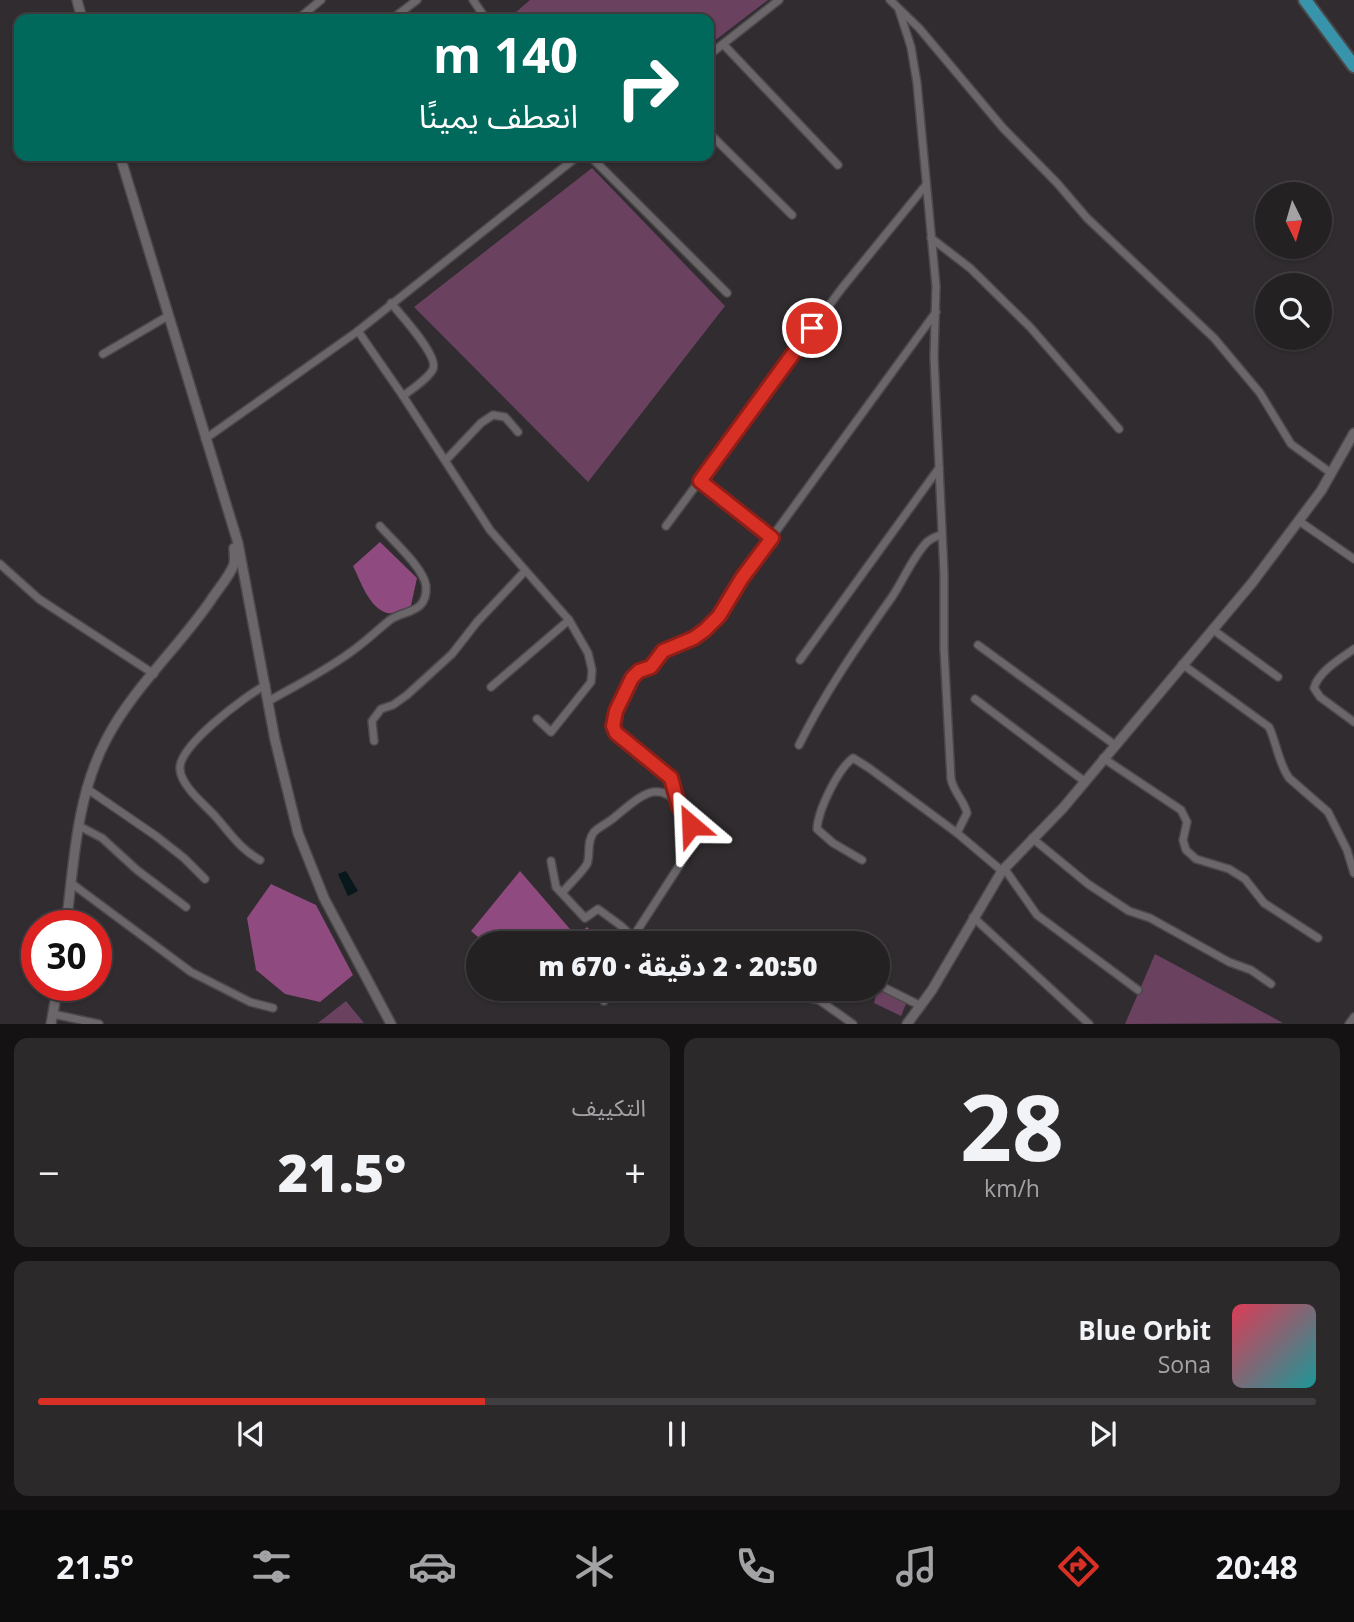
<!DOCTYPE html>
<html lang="ar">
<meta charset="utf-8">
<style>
body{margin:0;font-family:"Open Sans","Noto Sans Arabic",sans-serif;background:#2c292b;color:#f1f3f6;direction:rtl;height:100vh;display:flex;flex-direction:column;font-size:26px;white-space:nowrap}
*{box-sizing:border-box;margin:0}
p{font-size:23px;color:#a3a3a6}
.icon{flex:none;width:38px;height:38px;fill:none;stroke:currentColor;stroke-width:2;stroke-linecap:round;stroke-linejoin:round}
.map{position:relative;height:1024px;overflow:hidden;direction:ltr}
.details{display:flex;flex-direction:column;gap:14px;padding:14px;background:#141213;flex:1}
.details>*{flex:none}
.top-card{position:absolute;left:14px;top:14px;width:700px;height:147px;border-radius:14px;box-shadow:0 2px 5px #0004,0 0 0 2px #413e41;direction:rtl;background:#00695c;color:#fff;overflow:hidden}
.needle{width:46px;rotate:175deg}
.fabs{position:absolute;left:1255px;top:182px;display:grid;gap:14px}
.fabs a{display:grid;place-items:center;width:77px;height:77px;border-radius:50%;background:#242123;box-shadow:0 2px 5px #0004,0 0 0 2px #413e41;font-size:35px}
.speed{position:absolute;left:21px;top:910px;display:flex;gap:14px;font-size:35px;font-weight:700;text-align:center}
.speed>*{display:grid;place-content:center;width:91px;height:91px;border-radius:50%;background:#242123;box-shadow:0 2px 5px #0004,0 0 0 2px #413e41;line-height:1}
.speed .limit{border:10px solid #d22;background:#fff;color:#111}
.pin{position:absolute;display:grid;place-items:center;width:60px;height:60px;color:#fff;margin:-30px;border:4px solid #fff;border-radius:50%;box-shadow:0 2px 7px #0007}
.me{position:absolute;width:77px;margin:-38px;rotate:334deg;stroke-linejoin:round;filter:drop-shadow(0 0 5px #0008)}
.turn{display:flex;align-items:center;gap:24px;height:147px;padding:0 21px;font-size:32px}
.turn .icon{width:91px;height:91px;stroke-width:2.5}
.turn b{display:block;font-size:49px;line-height:60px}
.big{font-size:52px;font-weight:800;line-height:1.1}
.details .card{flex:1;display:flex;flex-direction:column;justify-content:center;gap:10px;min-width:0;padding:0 24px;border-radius:14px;background:#2c292b}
.details .dial{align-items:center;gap:0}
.dial b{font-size:91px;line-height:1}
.song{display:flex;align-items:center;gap:21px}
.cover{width:84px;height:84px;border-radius:10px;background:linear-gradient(135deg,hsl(350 70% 55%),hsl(180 70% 35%))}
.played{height:7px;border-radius:4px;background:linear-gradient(90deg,#d93025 35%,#413e41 35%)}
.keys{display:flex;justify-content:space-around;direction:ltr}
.heat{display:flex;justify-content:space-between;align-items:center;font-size:38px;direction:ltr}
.details .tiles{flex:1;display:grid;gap:14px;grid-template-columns:1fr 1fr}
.card:last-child{grid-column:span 2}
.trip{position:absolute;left:466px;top:931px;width:424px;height:70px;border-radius:35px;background:#242123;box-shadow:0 2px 5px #0004,0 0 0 2px #413e41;font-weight:800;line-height:70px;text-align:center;direction:rtl}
.dock{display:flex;height:112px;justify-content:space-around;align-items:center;background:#0e0d0e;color:#a3a3a6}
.dock .icon{width:49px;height:49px}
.dock .current{color:#d93025}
.dock b{font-size:32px;color:#f1f3f6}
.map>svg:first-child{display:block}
.green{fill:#6a4260}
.forest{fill:#8f4a7f}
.water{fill:#07171b}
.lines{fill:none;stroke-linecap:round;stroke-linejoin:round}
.minor-casing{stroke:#4b484a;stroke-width:10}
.tertiary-casing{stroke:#4b484a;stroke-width:12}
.trunk-casing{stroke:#4b484a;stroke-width:16}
.minor{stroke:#6b6669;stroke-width:7}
.tertiary{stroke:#6b6669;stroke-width:9}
.trunk{stroke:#3794aa;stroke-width:12}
.route-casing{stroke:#8d1f18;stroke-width:18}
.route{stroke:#d93025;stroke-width:12}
</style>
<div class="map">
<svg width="1354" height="1024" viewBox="0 0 1354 1024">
<rect width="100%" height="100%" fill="#302c2f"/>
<g class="green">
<polygon points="530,0 768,0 709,45 709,19 508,19"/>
<polygon points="592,168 725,306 588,482 414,307"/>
<polygon points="1155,954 1283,1023 1125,1024"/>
<polygon points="879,985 908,999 901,1016 874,1003"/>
<polygon points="346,1001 364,1023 318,1023"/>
</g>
<g class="forest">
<path d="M 380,542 L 417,578 L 410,610 C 403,611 394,614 387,613 C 369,608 360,580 353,566 Z"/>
<polygon points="520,871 576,936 587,927 604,943 485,943 471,931"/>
<polygon points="271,884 316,905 353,975 320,1002 285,994 256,970 247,918"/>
</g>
<polygon class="water" points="346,871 358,891 348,896 338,874"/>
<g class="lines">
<g class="minor-casing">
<g id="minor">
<polyline points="473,0 486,19"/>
<polyline points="890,0 919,28 1003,128 1057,183 1087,218 1214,338 1260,393 1291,444 1331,473"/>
<path d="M 899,10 L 911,47 L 917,83 L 936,286 L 934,357 L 944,574 L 944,649 L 951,779 C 954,793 964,800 967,813 L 957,833 L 1002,871"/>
<polyline points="298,19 321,0"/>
<polyline points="392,19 417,0"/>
<polyline points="723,44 838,165"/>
<polyline points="709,55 779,0"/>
<polyline points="709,133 792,215"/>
<polyline points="590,156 727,293"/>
<polyline points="931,238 970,268 1030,327 1119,429"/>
<path d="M 391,303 C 400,314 439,356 433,369 C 428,379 412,389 403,396"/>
<polyline points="358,331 403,396 490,530 569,620 588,653 592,670 591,682 551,732 537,719"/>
<polyline points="103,354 168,316"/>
<polyline points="205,439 358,331 578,156"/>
<polyline points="446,460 481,423 493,415 505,417 518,432"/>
<polyline points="700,481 772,538"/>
<polyline points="1299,521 1354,559"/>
<polyline points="666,526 842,288 926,185"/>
<polyline points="0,564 39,599 154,674"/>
<polyline points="1212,629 1278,677"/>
<polyline points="978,645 1115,745"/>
<path d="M 1354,649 C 1341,658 1318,672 1314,688 L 1320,697 L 1354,722"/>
<polyline points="800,660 939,468"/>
<path d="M 1182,664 L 1269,727 C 1277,744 1278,762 1289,778 L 1328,812 L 1347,850 L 1354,873"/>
<polyline points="491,687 569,620"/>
<polyline points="975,699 1084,781"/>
<path d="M 269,701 C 295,686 323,672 348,654 C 363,644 376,631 390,620 C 403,610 428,614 426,586 C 424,568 392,540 380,526"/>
<polyline points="374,741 372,721 381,709 393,705 407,695 452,654 477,622 525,571"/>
<path d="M 799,745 C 825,692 858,645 892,597 C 904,579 912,558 927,542 C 932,538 936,536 942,535"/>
<polyline points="1103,758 1181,810 1187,822 1183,840 1186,850 1196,859 1229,869 1245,879 1264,903 1318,938"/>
<polyline points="86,788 156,836 184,858 205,879"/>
<polyline points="79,826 102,838 137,870 186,907"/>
<polyline points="1032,838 1088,884 1129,911 1150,918 1229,962 1251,970 1271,984"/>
<path d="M 260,860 C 239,848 231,834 215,816 C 204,804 181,786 180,769 C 178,746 245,696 266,685"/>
<path d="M 862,860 L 833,843 L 817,829 C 818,810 838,769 853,758 L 869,768 L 957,833"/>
<polyline points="551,861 556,887 585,918 598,909 620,925 633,937"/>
<polyline points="1004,868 1037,915 1138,990"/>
<polyline points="71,883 191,972 250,1002 273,1008"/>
<path d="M 562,893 C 569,884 581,874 587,864 C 591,854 586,842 594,832 C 600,826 610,822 616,816 C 634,802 654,778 677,802"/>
<polyline points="973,917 1089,1024"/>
<polyline points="637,943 633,937 681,863 694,838 694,832 679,807 671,778 616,733 613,726 616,711 632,678 640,671 651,667 663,651 694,638 705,630 719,616 742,578 936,312"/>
<polyline points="877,984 921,1006"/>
<polyline points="774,989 785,993 819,1000 853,1024"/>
<polyline points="604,1001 612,989"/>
<polyline points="53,1014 99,1024"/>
<polyline points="1349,1024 1354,1017"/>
</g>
</g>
<g class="tertiary-casing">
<g id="tertiary">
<polyline points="77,0 82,19"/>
<polyline points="120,156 238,543 275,740 298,833 324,898 391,1024"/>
<path d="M 66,926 C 74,863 76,797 106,740 C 132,689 179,647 211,600 C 218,589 230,576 234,564 C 235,559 234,553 234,548"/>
<polyline points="51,1024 58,985"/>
<polyline points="907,1024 932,990 1002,871 1063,808 1252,583 1321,491 1354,433"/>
</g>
</g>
<g class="trunk-casing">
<polyline id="trunk" points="1305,0 1354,66"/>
</g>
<use href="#minor" class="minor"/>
<use href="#tertiary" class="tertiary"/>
<use href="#trunk" class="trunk"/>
</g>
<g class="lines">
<g class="route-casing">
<polyline id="route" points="691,825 679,807 671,778 616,733 613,726 616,711 632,678 639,671 651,667 663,651 694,638 705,630 719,616 742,578 772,538 700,481 812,328"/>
</g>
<use href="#route" class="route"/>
</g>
</svg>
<div class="fabs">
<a><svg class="needle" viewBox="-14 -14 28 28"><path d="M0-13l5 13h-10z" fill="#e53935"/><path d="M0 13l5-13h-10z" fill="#a3a3a6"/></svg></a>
<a><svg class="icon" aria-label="search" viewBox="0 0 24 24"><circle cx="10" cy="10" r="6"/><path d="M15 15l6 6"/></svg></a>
</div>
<div class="speed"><div class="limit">30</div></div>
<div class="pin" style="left:812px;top:328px;background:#d93025"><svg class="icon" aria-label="arrive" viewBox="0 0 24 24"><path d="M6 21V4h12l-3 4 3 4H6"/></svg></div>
<svg class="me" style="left:691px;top:825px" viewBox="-20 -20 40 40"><path d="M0-17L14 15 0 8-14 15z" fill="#d93025" stroke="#fff" stroke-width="4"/></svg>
<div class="trip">20:50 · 2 دقيقة · 670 m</div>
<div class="top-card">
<div class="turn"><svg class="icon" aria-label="right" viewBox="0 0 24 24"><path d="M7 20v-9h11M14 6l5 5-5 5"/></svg><div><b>140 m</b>انعطف يمينًا</div></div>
</div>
</div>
<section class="details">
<div class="tiles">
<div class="card dial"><b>28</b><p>km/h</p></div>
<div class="card"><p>التكييف</p>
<div class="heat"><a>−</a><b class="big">21.5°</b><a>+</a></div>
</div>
<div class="card">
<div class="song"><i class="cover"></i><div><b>Blue Orbit</b><p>Sona</p></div></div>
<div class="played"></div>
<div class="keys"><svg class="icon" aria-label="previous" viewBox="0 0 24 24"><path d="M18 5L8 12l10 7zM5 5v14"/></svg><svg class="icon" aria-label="pause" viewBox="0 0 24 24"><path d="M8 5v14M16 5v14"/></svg><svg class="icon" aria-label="next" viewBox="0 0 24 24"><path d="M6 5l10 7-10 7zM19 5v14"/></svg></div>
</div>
</div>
</section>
<nav class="dock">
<b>20:48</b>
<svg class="icon current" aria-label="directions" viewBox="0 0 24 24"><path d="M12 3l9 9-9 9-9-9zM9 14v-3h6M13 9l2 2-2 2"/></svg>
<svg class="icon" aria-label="music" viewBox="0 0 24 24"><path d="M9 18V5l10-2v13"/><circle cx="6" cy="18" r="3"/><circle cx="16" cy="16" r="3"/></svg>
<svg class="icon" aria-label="phone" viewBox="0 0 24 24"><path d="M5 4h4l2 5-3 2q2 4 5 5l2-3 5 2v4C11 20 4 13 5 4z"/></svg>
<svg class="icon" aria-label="climate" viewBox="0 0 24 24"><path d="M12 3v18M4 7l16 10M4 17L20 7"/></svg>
<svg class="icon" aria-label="car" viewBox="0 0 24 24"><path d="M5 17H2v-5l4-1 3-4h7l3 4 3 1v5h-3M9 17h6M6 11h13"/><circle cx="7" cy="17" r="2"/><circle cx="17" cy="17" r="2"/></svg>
<svg class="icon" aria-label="filters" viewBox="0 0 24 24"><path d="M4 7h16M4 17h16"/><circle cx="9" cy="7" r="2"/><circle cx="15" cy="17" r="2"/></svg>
<b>21.5°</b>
</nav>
